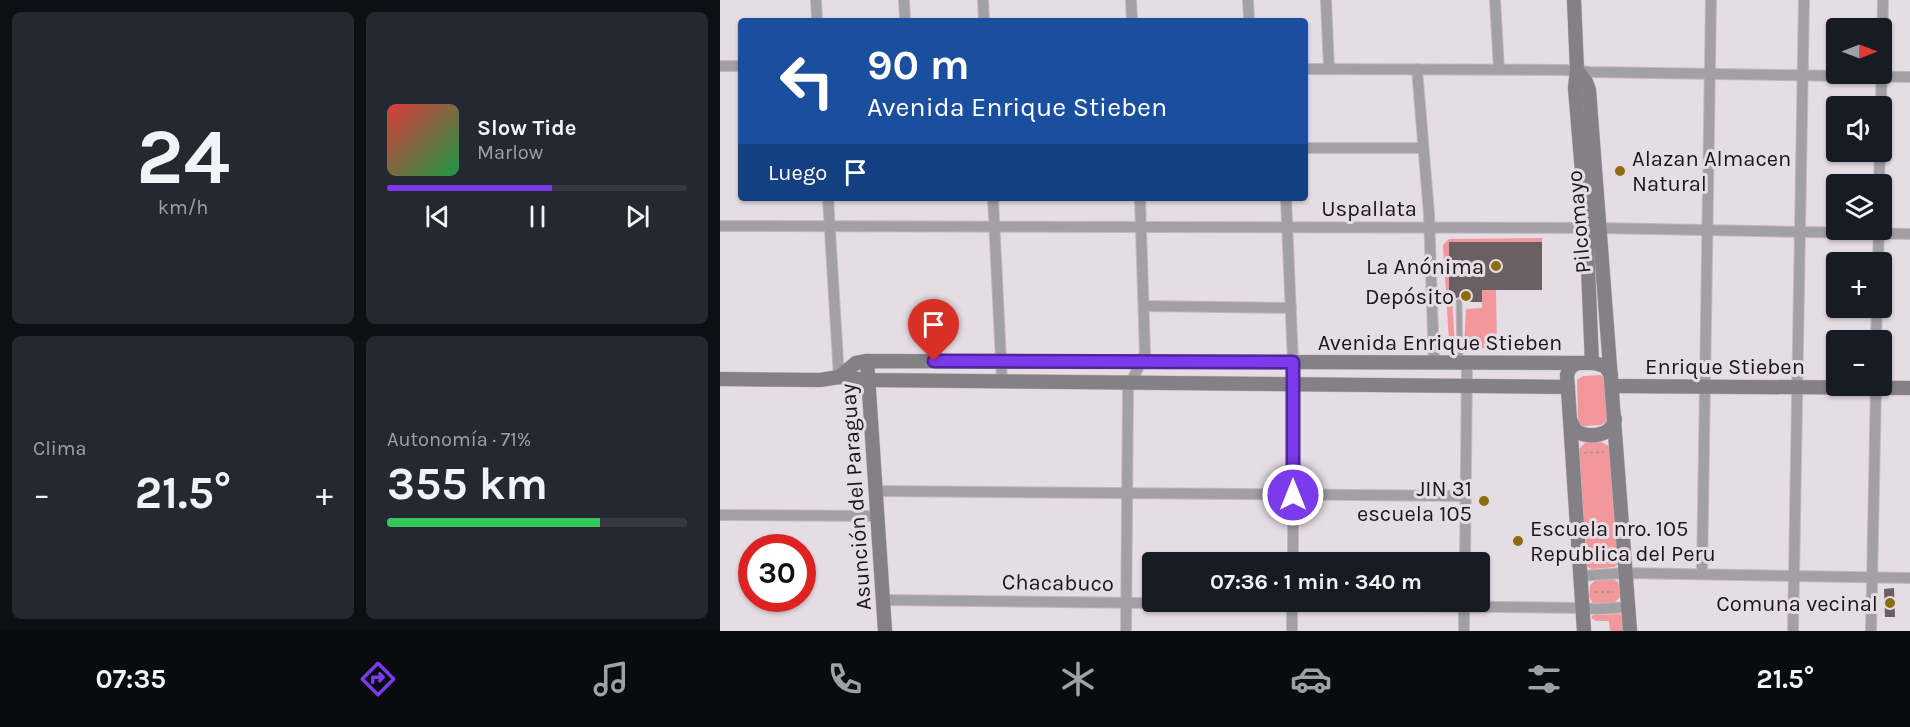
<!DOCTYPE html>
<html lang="es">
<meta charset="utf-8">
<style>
body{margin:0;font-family:Karla,sans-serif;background:#242831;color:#f1f3f6;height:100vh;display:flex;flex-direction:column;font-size:22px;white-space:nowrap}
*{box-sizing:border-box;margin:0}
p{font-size:20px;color:#9ea1a6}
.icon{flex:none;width:33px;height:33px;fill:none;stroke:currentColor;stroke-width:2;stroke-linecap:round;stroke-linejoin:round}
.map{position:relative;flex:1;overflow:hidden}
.side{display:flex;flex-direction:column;gap:12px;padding:12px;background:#0d0f14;width:720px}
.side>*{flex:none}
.banner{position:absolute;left:18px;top:18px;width:570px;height:183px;border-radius:6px;box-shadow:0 2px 4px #0004;background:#1a4fa0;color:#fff;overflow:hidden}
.needle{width:39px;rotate:90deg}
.buttons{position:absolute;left:1106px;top:18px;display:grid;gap:12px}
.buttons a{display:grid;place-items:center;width:66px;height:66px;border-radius:6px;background:#171b24;box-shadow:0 2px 4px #0004;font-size:30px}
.speed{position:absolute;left:18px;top:534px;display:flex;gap:12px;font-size:30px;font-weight:700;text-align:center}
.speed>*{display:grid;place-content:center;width:78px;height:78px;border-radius:50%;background:#171b24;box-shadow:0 2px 4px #0004;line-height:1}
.speed .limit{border:9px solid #d22;background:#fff;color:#111}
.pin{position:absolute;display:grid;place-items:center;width:51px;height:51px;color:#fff;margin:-62px -26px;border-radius:50% 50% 50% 0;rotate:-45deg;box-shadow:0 0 6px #0007}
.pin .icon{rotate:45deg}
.me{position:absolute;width:66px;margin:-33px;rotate:0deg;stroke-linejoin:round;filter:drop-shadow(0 0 4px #0008)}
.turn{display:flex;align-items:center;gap:21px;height:126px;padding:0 30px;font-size:27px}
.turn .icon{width:78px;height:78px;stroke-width:2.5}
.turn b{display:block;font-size:42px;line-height:51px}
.then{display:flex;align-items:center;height:57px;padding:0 30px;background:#0003;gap:12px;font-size:22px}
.big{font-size:45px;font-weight:700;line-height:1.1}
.side .card{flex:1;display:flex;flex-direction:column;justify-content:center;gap:9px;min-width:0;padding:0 21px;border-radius:9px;background:#242831}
.side .dial{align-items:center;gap:0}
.dial b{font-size:78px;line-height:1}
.song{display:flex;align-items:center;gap:18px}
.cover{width:72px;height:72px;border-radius:9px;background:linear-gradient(135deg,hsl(0 70% 55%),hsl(140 70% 35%))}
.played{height:6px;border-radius:3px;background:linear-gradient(90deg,#7c3aed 55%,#363941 55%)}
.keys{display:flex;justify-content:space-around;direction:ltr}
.heat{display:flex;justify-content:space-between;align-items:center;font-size:33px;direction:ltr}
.charge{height:9px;border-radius:4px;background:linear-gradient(90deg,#34c759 71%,#363941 0)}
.side .tiles{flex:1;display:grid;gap:12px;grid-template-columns:repeat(2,1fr)}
.trip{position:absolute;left:422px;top:552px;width:348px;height:60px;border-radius:6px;background:#171b24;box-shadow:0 2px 4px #0004;font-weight:700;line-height:60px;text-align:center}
.tabs{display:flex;height:96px;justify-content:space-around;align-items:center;background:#090b0e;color:#9ea1a6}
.tabs .icon{width:42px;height:42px}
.tabs .selected{color:#7c3aed}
.tabs b{font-size:27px;color:#f1f3f6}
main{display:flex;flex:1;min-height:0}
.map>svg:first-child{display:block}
.green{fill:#f2989c}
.building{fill:#6a6063}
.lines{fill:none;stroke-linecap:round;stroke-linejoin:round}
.lane-casing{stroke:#c1b9c0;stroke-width:7}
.street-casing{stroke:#c1b9c0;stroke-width:12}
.secondary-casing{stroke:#c1b9c0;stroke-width:15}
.path{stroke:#9c959b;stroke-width:1.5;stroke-dasharray:3 3;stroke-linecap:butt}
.lane{stroke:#a2a0a4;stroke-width:5}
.street{stroke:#a2a0a4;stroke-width:10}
.secondary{stroke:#838086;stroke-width:14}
.route-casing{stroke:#51269a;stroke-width:15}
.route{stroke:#7c3aed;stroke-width:10}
.poi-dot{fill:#8c6c0e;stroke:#e6dde4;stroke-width:2}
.labels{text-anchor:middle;stroke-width:6;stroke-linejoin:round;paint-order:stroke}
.poi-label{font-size:22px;fill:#1a171a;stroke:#e6dde4;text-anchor:end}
.street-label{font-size:22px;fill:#1a171a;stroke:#e6dde4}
</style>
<main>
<section class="side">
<div class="tiles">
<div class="card dial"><b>24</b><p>km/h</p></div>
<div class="card">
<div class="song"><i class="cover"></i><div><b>Slow Tide</b><p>Marlow</p></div></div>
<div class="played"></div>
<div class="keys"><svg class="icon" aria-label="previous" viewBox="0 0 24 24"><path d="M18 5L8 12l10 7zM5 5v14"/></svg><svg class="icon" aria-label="pause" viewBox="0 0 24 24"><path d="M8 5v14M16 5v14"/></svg><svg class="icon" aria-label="next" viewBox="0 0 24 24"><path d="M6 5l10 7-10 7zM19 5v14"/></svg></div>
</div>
<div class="card"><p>Clima</p>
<div class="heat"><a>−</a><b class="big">21.5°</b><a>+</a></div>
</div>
<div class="card"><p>Autonomía · 71%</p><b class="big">355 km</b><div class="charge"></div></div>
</div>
</section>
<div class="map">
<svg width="1190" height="631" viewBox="0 0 1190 631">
<rect width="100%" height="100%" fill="#e6dde4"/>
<g class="green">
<polygon points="822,238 822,242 729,243 735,348 729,342 723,245 729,239"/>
<polygon points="762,290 776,290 777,348 744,348 746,309 762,308"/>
<polygon points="880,375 885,378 887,422 881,425 862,426 858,420 857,380 863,376"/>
<polygon points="881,442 889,446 898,563 895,567 872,569 867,567 859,449 865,443"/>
<path d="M 891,579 L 897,581 C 910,602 889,606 873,603 L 869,597 L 870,585 L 875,581 Z"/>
<polygon points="900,614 902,616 903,631 890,631 889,621 876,621 871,618 873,615"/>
</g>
<g class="building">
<polygon points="729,242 822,242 822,290 762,290 762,302 744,302 740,297 736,298 734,302 729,302"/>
<polygon points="1174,588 1175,617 1165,617 1164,589"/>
</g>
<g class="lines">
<g class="lane-casing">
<polyline id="lane" points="739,302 740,360"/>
</g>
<g class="street-casing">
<g id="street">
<polyline points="96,0 97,21"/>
<polyline points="184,0 185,21"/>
<polyline points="263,0 264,21"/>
<polyline points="411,0 412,21"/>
<polyline points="528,0 529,21"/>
<polyline points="606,0 609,69"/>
<polyline points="775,0 779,69"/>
<polyline points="0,66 21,66"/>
<polyline points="585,69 845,70 870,72 1190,77"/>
<polyline points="697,69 709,214 714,363"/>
<polyline points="1161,106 1163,0"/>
<polyline points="585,148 703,148"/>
<polyline points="1159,184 1160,152"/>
<polyline points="108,198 119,377"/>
<polyline points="273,198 282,381"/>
<polyline points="566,198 573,362 573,562"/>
<polyline points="0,226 880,228 1190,234"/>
<polyline points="1158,262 1159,230"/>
<polyline points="424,306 571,308"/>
<polyline points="1156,340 1157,308"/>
<polyline points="156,491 745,496"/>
<polyline points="0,515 157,516"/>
<polyline points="745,562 747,363"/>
<polyline points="982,574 991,0"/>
<polyline points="860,576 905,573 1190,578"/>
<polyline points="163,600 862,608 877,609 908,607"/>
<polyline points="406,631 408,389 425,353 420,198"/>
<polyline points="572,631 572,602"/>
<polyline points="744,631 744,602"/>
<polyline points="1073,631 1084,0"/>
<polyline points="1151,631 1156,386"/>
</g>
</g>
<g class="secondary-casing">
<g id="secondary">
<polyline points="854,0 857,70 855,88 866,220 872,363"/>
<polyline points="857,70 866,82 869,90 910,631"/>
<polyline points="147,361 165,631"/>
<polyline points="858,363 850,367 847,375 864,631"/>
<polyline points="119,377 136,363 147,361 874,363 885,366 891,375"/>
<polyline points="0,379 100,380 119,377 149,380 848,387"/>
<polyline points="892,386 1190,388"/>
<path d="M 850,420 L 856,431 C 869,439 892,436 895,419"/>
</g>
</g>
<g class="path">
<polyline points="864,453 884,452"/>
<polyline points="875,592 894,592"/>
</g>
<use href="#lane" class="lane"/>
<use href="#street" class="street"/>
<use href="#secondary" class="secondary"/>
</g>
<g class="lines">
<g class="route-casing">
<polyline id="route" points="214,361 573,362 573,495"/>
</g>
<use href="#route" class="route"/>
</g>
<g class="poi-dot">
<circle cx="900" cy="171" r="6"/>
<circle cx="776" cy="266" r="6"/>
<circle cx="746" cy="296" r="6"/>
<circle cx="764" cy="501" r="6"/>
<circle cx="798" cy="541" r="6"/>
<circle cx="1170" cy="603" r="6"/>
</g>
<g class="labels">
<g class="poi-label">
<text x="912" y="166" text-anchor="start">Alazan Almacen<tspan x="912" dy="25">Natural</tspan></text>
<text x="764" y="274">La Anónima</text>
<text x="734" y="304">Depósito</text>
<text x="752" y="496">JIN 31<tspan x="752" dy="25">escuela 105</tspan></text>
<text x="810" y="536" text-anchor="start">Escuela nro. 105<tspan x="810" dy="25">Republica del Peru</tspan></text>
<text x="1158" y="611">Comuna vecinal</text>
</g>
<g class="street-label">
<text x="649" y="216">Uspallata</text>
<text transform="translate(858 222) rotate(-95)" y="8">Pilcomayo</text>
<text x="720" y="350">Avenida Enrique Stieben</text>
<text x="1005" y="374">Enrique Stieben</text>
<text transform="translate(135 497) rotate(-94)" y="8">Asunción del Paraguay</text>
<text transform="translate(338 582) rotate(1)" y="8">Chacabuco</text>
</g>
</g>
</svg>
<div class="buttons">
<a><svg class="needle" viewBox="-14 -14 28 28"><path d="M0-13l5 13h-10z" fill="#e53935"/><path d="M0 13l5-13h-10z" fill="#9ea1a6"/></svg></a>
<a><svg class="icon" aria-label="sound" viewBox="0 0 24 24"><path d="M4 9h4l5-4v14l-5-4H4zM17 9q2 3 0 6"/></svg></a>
<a><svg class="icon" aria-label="layers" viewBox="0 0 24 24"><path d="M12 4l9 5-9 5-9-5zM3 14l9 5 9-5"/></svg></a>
<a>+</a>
<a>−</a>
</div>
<div class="speed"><div class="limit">30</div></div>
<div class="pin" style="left:214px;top:361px;background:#d93025"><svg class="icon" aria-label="arrive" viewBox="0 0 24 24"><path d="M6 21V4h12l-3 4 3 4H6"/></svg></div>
<svg class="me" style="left:573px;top:495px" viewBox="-20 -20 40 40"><circle r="17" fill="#7c3aed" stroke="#fff" stroke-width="3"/><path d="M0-11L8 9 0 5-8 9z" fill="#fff"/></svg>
<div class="trip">07:36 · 1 min · 340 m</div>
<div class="banner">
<div class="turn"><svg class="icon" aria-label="left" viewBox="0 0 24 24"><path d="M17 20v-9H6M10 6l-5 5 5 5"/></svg><div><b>90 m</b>Avenida Enrique Stieben</div></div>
<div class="then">Luego<svg class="icon" aria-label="arrive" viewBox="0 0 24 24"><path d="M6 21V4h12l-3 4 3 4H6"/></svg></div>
</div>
</div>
</main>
<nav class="tabs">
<b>07:35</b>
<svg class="icon selected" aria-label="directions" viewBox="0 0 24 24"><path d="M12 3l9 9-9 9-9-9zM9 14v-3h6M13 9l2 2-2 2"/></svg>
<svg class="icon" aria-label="music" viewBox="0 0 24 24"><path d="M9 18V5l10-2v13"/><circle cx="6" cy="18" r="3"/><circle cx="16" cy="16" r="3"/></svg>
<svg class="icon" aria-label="phone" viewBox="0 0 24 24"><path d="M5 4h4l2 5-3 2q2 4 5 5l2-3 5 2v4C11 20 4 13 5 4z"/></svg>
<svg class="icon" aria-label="climate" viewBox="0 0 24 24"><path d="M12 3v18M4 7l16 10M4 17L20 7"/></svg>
<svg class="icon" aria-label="car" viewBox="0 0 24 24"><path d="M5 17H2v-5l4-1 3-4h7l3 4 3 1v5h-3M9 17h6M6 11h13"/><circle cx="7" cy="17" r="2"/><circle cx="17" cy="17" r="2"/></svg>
<svg class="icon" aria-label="filters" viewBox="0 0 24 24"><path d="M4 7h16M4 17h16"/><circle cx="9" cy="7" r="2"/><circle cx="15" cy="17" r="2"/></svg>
<b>21.5°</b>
</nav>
